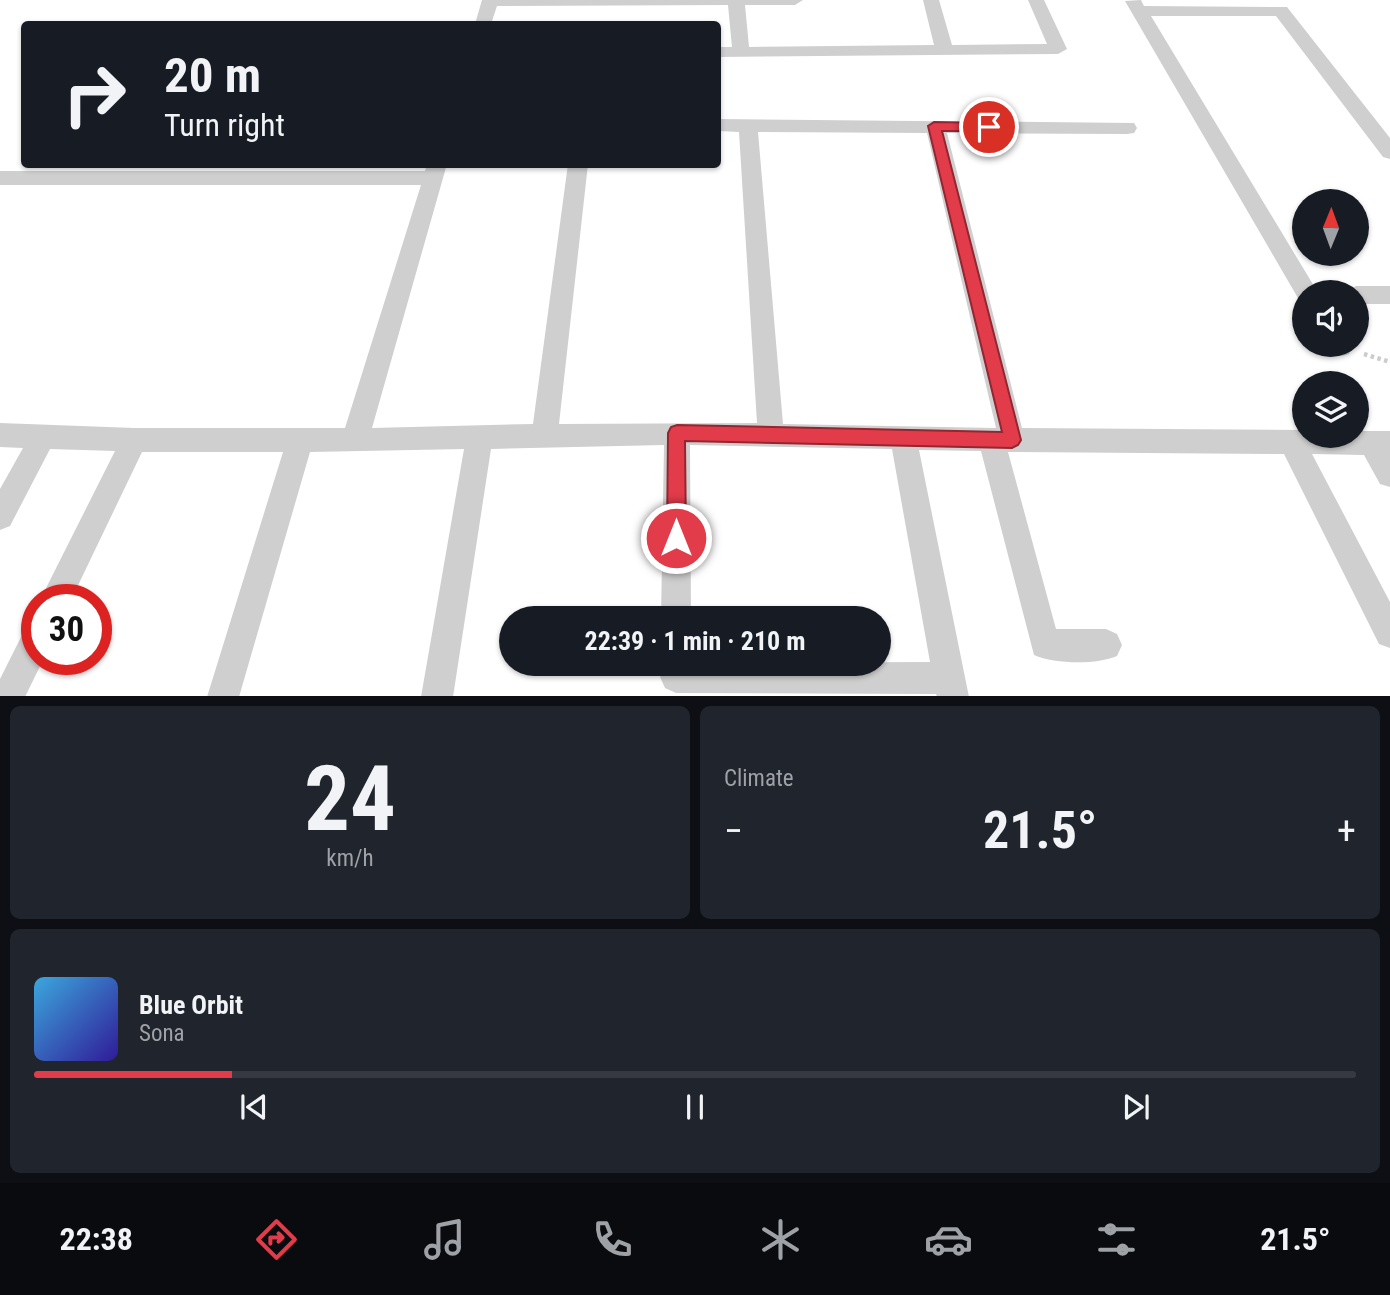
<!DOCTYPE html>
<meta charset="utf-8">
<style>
body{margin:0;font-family:"Roboto Condensed",sans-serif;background:#20242c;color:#f1f3f6;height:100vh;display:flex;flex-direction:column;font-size:26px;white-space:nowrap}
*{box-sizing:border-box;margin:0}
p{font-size:23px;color:#9ea1a6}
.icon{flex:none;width:38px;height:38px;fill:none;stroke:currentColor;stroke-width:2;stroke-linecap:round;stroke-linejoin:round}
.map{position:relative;height:696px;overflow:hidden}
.details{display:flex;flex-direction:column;gap:10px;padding:10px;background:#0d0f14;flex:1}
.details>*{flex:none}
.guide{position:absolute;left:21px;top:21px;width:700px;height:147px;border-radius:7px;box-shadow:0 2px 5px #0004;background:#171b24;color:#f1f3f6;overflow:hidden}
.needle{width:46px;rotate:1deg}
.fabs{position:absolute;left:1292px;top:189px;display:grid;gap:14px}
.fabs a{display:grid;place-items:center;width:77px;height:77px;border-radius:50%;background:#171b24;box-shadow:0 2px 5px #0004;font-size:35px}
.speed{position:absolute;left:21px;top:584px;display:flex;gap:14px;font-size:35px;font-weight:700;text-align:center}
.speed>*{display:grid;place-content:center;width:91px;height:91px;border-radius:50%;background:#171b24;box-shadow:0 2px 5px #0004;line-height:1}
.speed .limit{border:10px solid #d22;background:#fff;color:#111}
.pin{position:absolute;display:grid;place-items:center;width:60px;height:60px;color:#fff;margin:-30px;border:4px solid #fff;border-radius:50%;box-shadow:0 2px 7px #0007}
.me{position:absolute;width:77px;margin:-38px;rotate:0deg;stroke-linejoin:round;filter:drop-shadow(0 0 5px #0008)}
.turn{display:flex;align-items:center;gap:24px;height:147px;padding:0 28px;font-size:32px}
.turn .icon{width:91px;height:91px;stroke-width:2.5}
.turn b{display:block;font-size:49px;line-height:60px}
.big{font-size:52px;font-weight:700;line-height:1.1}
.details .tile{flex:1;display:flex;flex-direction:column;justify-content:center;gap:10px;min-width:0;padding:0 24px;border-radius:10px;background:#20242c}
.details .dial{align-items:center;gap:0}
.dial b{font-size:91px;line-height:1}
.song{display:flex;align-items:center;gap:21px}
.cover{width:84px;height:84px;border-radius:10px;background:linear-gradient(135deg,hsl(200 70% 55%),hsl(250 70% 35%))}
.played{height:7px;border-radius:4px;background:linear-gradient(90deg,#e23b4a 15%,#363941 15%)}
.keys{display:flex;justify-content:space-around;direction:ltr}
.heat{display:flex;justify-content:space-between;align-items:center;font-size:38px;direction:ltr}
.details .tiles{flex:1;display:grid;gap:10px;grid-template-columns:1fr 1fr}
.tile:last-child{grid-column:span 2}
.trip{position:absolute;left:499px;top:606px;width:392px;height:70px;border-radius:35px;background:#171b24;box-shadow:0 2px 5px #0004;font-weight:700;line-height:70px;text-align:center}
.tab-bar{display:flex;height:112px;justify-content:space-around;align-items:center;background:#090b0e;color:#9ea1a6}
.tab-bar .icon{width:49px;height:49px}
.tab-bar .active{color:#e23b4a}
.tab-bar b{font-size:32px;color:#f1f3f6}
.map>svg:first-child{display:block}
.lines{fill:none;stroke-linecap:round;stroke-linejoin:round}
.path{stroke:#ccc;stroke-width:4.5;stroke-dasharray:3.5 3.5;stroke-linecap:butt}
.street{fill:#cfcfcf;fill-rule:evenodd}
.route{fill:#e23b4a;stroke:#932630;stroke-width:2}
</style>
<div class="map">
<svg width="1390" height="697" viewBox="0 0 1390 697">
<rect width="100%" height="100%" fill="#fff"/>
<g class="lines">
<polyline class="path" points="1364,354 1390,362"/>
<g class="street">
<polygon points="482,0 803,0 795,5 745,5 749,47 934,45 923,0 939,0 952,45 1047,44 1028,0 1044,0 1067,49 1058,54 718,57 718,47 732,47 728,5 497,6 491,24 475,24"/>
<polygon points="1141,0 1144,6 1287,7 1390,138 1390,159 1383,157 1276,16 1151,16 1314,286 1317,292 1304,292 1304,300 1298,298 1125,1"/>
<path d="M 718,119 L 1134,123 L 1137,128 L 1134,133 L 1127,134 L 947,133 L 1022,428 L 1304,430 L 1304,436 L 1356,436 L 1356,431 L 1390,431 L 1390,487 L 1380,484 L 1364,455 L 1312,454 L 1390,602 L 1390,648 L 1379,644 L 1284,454 L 1008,452 L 1056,629 L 1106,629 L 1117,634 L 1122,645 L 1117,656 C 1096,665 1055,664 1034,655 L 981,451 L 919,450 L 969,697 L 937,697 L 936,694 L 676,693 L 665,688 L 660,677 L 665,666 L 671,663 L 930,662 L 892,449 L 690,445 L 691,618 L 661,618 L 664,445 L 491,449 L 453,697 L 421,697 L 464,449 L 310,452 L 239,697 L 207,697 L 283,452 L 142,452 L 71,600 L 40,600 L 115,451 L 50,449 L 10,526 L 0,530 L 0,489 L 23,448 L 0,447 L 0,423 L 134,428 L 345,428 L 421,185 L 0,185 L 0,171 L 425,171 L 427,164 L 447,164 L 372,428 L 533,424 L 568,164 L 588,164 L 559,424 L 757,423 L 739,132 L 718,131 ZM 758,132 L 927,133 L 996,428 L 783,424 Z"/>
<polygon points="1356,286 1390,286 1390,304 1356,304 1356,292 1346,292"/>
<path d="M 1326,345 L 1351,345 L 1352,347 L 1349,354 C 1337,358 1331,356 1326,345 Z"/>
<polygon points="37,623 37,660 43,660 25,697 0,697 0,679 26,627"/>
</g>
</g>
<polygon class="route" points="934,122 989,123 996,127 989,131 942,131 1021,440 1018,445 1012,448 685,441 686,538 683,545 676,547 670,545 667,538 668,433 671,427 677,425 1002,432 928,126"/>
</svg>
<div class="fabs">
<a><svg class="needle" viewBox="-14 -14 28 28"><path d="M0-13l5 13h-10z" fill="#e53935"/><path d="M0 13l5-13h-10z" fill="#9ea1a6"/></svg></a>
<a><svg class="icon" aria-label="sound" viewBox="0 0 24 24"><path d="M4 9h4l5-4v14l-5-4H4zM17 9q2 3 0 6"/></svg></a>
<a><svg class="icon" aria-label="layers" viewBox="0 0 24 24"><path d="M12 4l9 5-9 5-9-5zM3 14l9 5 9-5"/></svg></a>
</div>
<div class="speed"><div class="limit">30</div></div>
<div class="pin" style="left:989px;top:127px;background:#d93025"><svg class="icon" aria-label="arrive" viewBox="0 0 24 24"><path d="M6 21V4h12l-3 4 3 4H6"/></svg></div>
<svg class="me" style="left:676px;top:538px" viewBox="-20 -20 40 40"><circle r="17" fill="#e23b4a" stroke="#fff" stroke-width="3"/><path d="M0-11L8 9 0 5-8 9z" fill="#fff"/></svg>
<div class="trip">22:39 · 1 min · 210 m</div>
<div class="guide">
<div class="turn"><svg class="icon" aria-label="right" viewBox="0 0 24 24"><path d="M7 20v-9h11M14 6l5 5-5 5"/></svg><div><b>20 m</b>Turn right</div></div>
</div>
</div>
<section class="details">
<div class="tiles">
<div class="tile dial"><b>24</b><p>km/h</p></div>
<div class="tile"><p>Climate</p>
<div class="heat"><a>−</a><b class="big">21.5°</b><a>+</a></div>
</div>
<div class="tile">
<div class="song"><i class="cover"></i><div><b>Blue Orbit</b><p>Sona</p></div></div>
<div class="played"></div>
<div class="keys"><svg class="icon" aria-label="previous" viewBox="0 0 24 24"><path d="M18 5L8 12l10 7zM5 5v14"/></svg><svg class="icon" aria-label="pause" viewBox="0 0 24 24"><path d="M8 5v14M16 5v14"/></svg><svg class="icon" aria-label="next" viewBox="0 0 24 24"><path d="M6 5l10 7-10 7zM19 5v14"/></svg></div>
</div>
</div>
</section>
<nav class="tab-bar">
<b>22:38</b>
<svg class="icon active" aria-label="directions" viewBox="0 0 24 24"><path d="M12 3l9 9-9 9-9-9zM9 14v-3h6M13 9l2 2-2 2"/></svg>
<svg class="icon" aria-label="music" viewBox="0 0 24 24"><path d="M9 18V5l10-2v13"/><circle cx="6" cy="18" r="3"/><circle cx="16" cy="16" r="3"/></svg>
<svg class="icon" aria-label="phone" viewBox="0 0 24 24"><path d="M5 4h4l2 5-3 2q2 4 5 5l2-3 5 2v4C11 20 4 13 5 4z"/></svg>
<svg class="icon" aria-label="climate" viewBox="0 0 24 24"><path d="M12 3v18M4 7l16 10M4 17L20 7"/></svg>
<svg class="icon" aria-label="car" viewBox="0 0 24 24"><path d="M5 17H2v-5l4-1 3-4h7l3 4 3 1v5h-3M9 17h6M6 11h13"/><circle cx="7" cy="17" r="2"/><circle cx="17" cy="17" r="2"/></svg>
<svg class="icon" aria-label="filters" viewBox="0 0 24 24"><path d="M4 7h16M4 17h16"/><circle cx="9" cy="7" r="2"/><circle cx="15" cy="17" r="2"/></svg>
<b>21.5°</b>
</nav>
